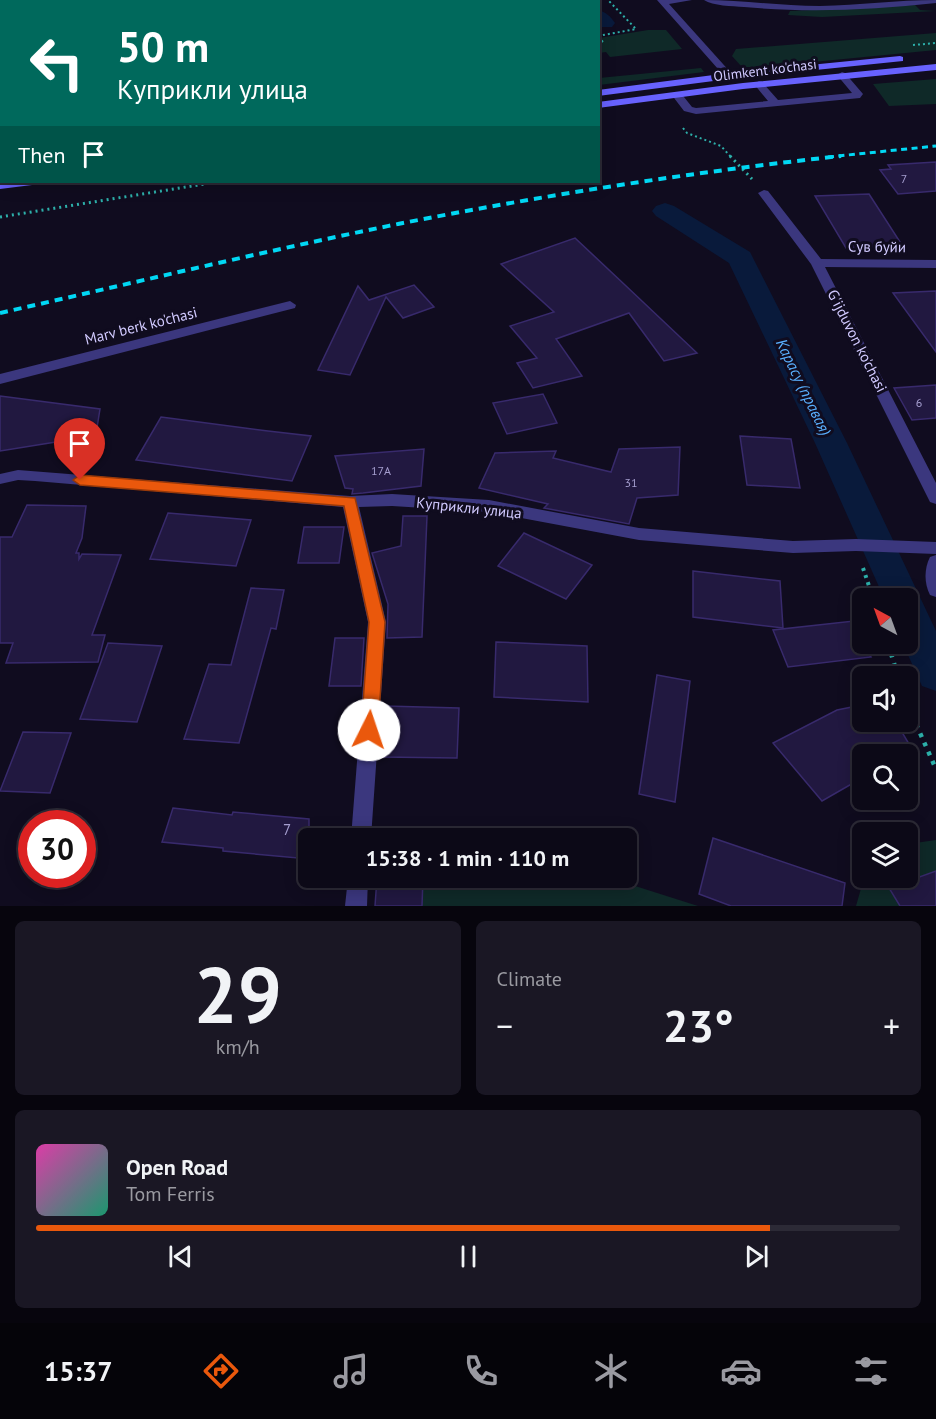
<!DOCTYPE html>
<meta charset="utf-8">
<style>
body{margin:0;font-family:"PT Sans",sans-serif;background:#1a1724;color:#f1f3f6;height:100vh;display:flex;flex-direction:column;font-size:22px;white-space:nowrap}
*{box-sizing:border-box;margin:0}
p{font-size:20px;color:#9a9aa1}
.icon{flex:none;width:33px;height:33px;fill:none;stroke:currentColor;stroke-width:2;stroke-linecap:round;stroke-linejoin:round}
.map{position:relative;height:906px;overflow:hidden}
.sheet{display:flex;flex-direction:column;gap:15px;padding:15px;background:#07050d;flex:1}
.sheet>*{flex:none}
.banner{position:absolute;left:0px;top:0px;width:600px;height:183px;box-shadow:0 3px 15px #0003,0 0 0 2px #2c2a36;background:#00695c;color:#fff;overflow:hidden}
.needle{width:39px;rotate:319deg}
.fabs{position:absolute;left:852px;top:588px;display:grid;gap:12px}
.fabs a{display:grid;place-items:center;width:66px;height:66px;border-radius:9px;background:#0c0917;box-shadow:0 3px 15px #0003,0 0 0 2px #2c2a36;font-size:30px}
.speed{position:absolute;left:18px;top:810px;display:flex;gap:12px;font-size:30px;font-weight:700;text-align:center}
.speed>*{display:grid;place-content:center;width:78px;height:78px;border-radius:50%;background:#0c0917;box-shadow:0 3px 15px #0003,0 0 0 2px #2c2a36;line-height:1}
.speed .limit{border:9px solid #d22;background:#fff;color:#111}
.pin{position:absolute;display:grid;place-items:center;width:51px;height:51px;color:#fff;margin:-62px -26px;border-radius:50% 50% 50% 0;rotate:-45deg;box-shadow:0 0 6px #0007}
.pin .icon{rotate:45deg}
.me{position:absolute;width:66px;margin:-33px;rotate:4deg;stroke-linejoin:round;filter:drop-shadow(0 0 4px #0008)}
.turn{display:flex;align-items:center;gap:21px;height:126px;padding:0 18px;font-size:27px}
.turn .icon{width:78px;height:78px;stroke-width:2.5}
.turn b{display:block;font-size:42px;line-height:51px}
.then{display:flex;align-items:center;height:57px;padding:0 18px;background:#0003;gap:12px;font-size:22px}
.big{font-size:45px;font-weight:700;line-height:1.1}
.sheet .widget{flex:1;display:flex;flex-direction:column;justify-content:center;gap:9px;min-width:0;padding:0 21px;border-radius:9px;background:#1a1724}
.sheet .dial{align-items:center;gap:0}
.dial b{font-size:78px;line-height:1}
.song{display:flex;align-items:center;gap:18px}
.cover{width:72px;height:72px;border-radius:9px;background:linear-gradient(135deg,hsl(320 70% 55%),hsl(160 70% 35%))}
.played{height:6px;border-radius:3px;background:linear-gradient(90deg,#ea580c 85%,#2c2a36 85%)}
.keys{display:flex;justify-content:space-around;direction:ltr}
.heat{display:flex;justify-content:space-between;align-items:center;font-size:33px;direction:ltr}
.sheet .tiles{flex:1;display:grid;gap:15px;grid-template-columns:1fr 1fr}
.widget:last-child{grid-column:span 2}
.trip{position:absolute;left:298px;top:828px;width:339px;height:60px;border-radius:9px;background:#0c0917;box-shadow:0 3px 15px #0003,0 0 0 2px #2c2a36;font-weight:700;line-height:60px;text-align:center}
.tab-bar{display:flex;height:96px;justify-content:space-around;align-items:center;background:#050409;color:#9a9aa1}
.tab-bar .icon{width:42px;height:42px}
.tab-bar .active{color:#ea580c}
.tab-bar b{font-size:27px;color:#f1f3f6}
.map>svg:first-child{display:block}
.green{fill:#0f2928}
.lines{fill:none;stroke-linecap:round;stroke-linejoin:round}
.canal{fill:#091a3b;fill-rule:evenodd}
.building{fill:#211840;stroke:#382a6c;stroke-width:1.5}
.path-far3{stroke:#2db0aa;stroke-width:2;stroke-dasharray:2 3;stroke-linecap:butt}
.path-far2{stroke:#2db0aa;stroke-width:3;stroke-dasharray:2 4;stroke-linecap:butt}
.path-far1{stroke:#2db0aa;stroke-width:4;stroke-dasharray:3 4.5;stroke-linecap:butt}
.path{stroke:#2db0aa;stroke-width:4.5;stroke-dasharray:4 6;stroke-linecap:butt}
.service{fill:#3b377e;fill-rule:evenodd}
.minor{fill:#3b377e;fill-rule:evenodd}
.tertiary{fill:#3b377e;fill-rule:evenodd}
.secondary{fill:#6862fe;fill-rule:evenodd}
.rail-far1{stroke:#01d8f4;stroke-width:3;stroke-dasharray:6 4.5;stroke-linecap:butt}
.rail{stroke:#01d8f4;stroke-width:4;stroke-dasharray:8 6;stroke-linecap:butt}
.route{fill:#ea580c;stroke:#983908;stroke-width:1.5}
.labels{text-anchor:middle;stroke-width:6;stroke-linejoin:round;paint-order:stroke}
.number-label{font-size:12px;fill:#a59ecf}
.far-street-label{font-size:14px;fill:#d1caff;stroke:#100c1f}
.street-label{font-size:15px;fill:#d1caff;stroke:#100c1f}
.near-number-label{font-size:15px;fill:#a59ecf}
.water-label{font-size:16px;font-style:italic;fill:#59affe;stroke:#100c1f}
</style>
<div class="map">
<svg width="936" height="906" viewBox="0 0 936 906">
<rect width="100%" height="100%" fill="#100c1f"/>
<g class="green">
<polygon points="915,5 920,10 936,11 822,17 788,15 790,11"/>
<polygon points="648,30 666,30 682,49 610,57 606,52 599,53 599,38"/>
<polygon points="936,33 936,50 751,68 741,66 732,56 736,49"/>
<polygon points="701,68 704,72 599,85 599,78"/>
<polygon points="936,79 936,104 889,106 873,84"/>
<polygon points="463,830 490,838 380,838 380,831"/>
<polygon points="936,840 936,906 856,906 864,878 908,878 908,844"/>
<polygon points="377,878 610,878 698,906 375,906"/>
</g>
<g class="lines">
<g class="canal">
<path d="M 598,10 C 606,12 610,16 615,23 L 612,27 L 598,27 Z"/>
<polygon points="665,203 674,206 750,252 753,258 847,443 936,631 936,691 922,686 903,644 908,644 908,598 884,598 815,443 729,263 656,216 652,211 656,206"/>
</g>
</g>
<g class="building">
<polygon points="936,162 936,191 898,194 880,170 891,169 888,165"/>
<polygon points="869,194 902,245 846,248 815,196"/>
<polygon points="575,238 625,285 697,353 664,361 629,313 556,339 582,376 533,388 517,363 537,358 510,326 554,312 501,264"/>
<polygon points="414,285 434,307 403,318 386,297 350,375 318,370 358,286 369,300"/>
<polygon points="936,291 936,352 893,293"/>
<polygon points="936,385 936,418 912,420 894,388"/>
<polygon points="543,394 557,423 507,434 493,403"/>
<polygon points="0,396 100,409 95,440 55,444 56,442 0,451"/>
<polygon points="161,417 268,431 311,436 292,481 136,460"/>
<polygon points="740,436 791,439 800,488 747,485"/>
<polygon points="680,447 678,495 637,498 629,524 544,508 548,504 479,488 495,453 556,451 553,458 611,472 619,449"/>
<polygon points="424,449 421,486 363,493 352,494 353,489 345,488 335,456"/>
<polygon points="27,505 86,506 82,538 76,553 79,553 79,559 82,554 121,555 92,635 105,635 98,662 6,663 13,643 0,643 0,537 12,537"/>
<polygon points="168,513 251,520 236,566 150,559"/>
<polygon points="403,516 427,516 422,637 387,638 388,604 372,553 401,546"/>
<polygon points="304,527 344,527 339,563 298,563"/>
<polygon points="524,533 592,565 566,599 498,566"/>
<polygon points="693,571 780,581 783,628 693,617"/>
<polygon points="251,588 284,590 276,629 271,628 239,743 184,739 209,664 231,665"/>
<polygon points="854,621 862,644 871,657 788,667 773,630"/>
<polygon points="335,638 364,638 361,686 329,686"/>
<polygon points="496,642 587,646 588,702 494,697"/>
<polygon points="108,643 162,646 137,722 80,719"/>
<polygon points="657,675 690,681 675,802 639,794"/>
<polygon points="862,705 862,722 896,722 909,744 862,752 862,778 822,801 773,743 837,710"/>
<polygon points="385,706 459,708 457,758 381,757"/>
<polygon points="23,732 71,733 50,793 0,791"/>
<polygon points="173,808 232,815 233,812 309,819 309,859 223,851 223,848 162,842"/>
<polygon points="380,831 425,832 424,838 380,838"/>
<polygon points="713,838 845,883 842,906 731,906 699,894"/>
<polygon points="936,871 936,906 900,906 889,888"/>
<polygon points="377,878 423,878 422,906 375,906"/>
</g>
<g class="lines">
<g class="path-far3">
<polyline points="558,0 560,2"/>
<polyline points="224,2 227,0"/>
<polyline points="380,2 382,0"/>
<polyline points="598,36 636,29 608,0"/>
<polyline points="598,37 603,42 598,45"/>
<polyline points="913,45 936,43"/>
<polyline points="683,128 687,133 721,146 731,157"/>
</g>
<g class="path-far2">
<polyline points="730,156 752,179"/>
<polyline points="0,217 217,182"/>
</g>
<polyline class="path-far1" points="863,568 873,598"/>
<g class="path">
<polyline points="888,644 898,676"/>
<polyline points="908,706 936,769"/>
</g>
<g class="service">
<polygon points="657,0 692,0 669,4 732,74 732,78 726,78"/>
<path d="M 704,0 C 742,0 781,6 820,6 C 859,5 897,0 936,0 L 936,3 C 872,10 808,13 744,7 C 732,6 713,6 704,0 Z"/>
<polygon points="842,72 845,73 863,94 860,98 696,114 684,111 671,94 680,92 692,107 696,108 768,101 754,84 759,81 762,82 778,100 852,93 837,75"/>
</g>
<g class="minor">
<polygon points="764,190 768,191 821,259 936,260 936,268 825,267 936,483 936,504 930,502 811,264 758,193"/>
<polygon points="290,301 296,305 295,308 0,384 0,374"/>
<polygon points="18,470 350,496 392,494 489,500 639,528 793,541 856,539 936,542 936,554 856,551 793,553 639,540 489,512 392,506 359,507 386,622 371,838 351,838 368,622 343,507 35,481 18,480 0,484 0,474"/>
<polygon points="348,878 368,878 367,906 345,906"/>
</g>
<path class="tertiary" d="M 936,555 L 936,597 L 930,595 C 924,583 924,569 930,557 Z"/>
<g class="secondary">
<polygon points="402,0 411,0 401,2"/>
<polygon points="900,56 903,57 903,61 729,79 598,96 598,90 729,73"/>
<polygon points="936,64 936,70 743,89 598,108 598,102 743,83"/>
<rect x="0" y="165" width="2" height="6"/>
<polygon points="9,182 38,182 32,185 0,189 0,183"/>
</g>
<g class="rail-far1">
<polyline points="162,2 165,0"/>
<polyline points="828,157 936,146"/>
</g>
<path class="rail" d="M 0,313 C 133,283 265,251 398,224 C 545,195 693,172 841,156"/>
</g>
<polygon class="route" points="80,475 355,498 385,622 378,730 375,736 369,738 363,736 361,730 369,622 344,506 80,485 73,480"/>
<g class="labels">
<g class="number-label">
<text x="904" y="183">7</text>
<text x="919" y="407">6</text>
<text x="381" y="475">17А</text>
<text x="631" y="487">31</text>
</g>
<g class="far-street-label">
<text transform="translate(765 70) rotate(-7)" y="5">Olimkent ko'chasi</text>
</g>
<g class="street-label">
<text transform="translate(877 247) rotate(1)" y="5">Сув буйи</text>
<text transform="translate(141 326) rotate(-14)" y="5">Marv berk ko'chasi</text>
<text transform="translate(857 341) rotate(63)" y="5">G'ijduvon ko'chasi</text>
<text transform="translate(469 508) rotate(6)" y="5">Куприкли улица</text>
</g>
<g class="near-number-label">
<text x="287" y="835">7</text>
</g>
<g class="water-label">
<text transform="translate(804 387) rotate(64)" y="6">Карасу (правая)</text>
</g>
</g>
</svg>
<div class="fabs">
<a><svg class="needle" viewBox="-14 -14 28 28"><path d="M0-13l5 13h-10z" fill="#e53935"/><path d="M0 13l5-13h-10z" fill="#9a9aa1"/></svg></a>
<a><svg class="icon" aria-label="sound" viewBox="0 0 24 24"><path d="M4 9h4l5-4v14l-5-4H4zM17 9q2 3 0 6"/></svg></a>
<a><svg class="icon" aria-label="search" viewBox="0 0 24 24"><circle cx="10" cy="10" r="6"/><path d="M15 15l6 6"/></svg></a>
<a><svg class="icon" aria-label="layers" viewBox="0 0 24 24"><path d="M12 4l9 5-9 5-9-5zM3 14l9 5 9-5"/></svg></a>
</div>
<div class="speed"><div class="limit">30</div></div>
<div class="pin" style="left:80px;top:480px;background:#d93025"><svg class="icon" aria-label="arrive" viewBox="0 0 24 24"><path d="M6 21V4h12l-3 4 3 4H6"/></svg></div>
<svg class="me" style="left:369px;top:730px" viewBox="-20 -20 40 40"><circle r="19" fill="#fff"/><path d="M0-13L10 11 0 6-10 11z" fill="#ea580c"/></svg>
<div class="trip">15:38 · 1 min · 110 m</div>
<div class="banner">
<div class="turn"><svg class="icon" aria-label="left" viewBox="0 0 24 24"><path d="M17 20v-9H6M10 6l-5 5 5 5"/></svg><div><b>50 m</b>Куприкли улица</div></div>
<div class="then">Then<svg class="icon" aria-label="arrive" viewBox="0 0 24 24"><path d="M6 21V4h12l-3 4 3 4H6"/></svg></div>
</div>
</div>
<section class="sheet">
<div class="tiles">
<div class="widget dial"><b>29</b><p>km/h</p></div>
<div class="widget"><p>Climate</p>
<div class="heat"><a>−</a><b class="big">23°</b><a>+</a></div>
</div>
<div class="widget">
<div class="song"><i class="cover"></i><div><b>Open Road</b><p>Tom Ferris</p></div></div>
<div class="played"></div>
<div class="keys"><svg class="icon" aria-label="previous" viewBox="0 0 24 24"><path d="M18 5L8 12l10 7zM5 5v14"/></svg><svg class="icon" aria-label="pause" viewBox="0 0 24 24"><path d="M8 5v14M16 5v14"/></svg><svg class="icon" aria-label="next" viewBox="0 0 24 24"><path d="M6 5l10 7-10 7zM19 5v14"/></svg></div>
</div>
</div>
</section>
<nav class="tab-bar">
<b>15:37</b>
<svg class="icon active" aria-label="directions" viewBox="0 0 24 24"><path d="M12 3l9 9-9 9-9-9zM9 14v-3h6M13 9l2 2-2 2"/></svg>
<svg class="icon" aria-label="music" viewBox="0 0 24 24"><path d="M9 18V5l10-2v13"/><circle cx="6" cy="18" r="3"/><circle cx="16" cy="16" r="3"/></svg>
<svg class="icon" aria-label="phone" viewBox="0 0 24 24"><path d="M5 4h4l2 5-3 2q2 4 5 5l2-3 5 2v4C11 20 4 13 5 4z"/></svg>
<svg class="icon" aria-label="climate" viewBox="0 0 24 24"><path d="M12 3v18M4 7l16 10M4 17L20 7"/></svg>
<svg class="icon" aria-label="car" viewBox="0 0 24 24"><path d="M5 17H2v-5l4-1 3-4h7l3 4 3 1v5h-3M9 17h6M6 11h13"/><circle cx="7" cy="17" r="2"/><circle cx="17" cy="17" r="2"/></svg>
<svg class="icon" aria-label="filters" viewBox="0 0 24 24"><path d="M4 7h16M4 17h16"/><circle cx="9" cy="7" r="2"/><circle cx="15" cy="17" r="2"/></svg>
</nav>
